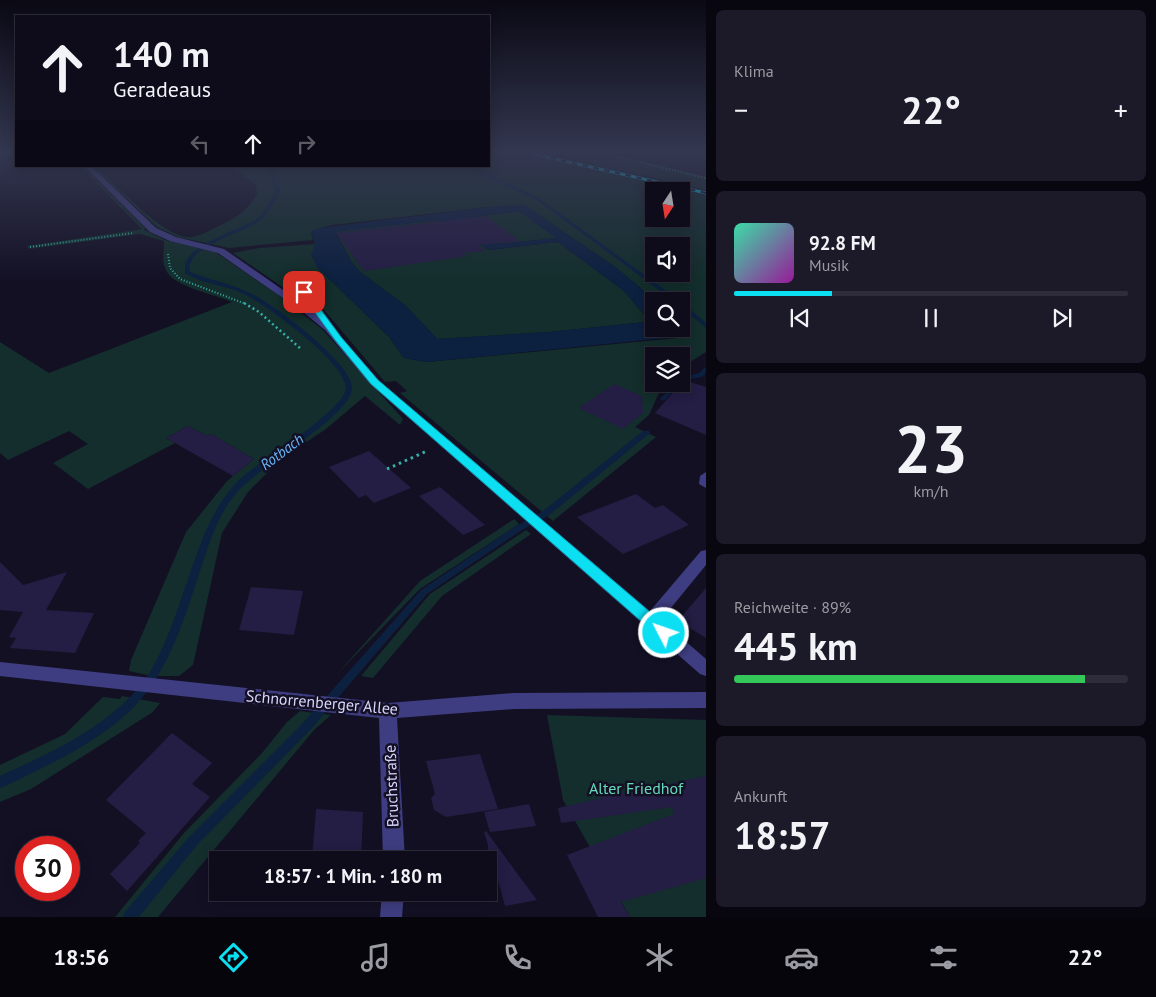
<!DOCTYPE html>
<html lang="de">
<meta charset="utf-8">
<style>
body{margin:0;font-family:"PT Sans",sans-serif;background:#1c1a28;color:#f1f3f6;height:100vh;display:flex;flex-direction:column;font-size:19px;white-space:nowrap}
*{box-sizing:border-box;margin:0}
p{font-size:16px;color:#9b9ba3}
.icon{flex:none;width:28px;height:28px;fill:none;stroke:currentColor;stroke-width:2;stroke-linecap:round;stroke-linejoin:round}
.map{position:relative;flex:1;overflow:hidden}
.details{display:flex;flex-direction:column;gap:10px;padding:10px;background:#08070f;width:450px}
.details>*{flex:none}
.banner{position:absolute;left:15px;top:15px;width:475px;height:152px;border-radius:0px;box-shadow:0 2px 12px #0003,0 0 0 1px #2e2c3a;background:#0e0c1b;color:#f1f3f6;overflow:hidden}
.needle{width:32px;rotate:192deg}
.buttons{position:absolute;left:645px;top:182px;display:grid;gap:10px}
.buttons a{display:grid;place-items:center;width:45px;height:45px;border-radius:0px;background:#0e0c1b;box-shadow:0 2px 12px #0003,0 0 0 1px #2e2c3a;font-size:25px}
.speed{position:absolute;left:15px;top:836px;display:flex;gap:10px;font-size:25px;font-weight:700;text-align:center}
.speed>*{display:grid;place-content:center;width:65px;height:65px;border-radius:50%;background:#0e0c1b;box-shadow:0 2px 12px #0003,0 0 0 1px #2e2c3a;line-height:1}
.speed .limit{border:8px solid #d22;background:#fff;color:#111}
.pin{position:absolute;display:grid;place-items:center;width:42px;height:42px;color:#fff;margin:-21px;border-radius:10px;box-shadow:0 2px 8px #0006}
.me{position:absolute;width:55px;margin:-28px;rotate:311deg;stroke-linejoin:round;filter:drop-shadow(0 0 4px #0008)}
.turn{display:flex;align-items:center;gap:18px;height:105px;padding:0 15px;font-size:22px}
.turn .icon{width:65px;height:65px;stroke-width:2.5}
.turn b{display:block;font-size:35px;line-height:42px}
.lanes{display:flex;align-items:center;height:48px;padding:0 15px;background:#0003;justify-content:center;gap:25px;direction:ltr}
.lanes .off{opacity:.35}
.big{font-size:38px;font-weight:600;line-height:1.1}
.details .tile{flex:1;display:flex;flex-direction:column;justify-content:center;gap:8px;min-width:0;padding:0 18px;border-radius:8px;background:#1c1a28}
.details .dial{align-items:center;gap:0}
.dial b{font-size:65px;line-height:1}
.song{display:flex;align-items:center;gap:15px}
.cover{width:60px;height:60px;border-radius:8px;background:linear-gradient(135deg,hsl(160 70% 55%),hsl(300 70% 35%))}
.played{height:5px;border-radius:2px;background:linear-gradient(90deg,#0cdff2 25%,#2e2c3a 25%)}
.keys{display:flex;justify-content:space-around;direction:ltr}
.heat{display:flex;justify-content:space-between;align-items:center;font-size:28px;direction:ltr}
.charge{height:8px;border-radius:4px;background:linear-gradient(90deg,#34c759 89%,#2e2c3a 0)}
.trip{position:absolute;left:209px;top:851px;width:288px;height:50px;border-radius:0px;background:#0e0c1b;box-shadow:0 2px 12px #0003,0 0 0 1px #2e2c3a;font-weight:600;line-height:50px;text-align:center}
.menu{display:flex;height:80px;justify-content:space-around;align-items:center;background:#06050b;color:#9b9ba3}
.menu .icon{width:35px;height:35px}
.menu .on{color:#0cdff2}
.menu b{font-size:22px;color:#f1f3f6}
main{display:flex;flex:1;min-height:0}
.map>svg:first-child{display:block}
.green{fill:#132e2c;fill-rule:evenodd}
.water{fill:#0c2040;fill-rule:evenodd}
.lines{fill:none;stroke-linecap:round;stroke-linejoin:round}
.stream{fill:#0c2040;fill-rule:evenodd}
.building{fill:#241d44}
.path-far2{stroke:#35b1a7;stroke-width:2;stroke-dasharray:1 2;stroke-linecap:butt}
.path-far1{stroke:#35b1a7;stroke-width:2.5;stroke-dasharray:2 3;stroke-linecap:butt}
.path{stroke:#35b1a7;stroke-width:3;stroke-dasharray:2.5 4;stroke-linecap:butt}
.lane{fill:#3e3d81;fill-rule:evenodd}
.street{fill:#3e3d81;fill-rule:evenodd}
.rail-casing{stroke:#0cdff2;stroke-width:3}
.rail{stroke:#131024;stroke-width:2;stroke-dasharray:5.5;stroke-linecap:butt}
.route{fill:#0cdff2;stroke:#08919d}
.labels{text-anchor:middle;stroke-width:5;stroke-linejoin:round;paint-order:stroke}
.water-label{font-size:15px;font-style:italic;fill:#68b7f8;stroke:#131024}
.near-street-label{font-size:16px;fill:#d9d5fd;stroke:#131024}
.near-park-label{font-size:16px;fill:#64daba;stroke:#131024}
</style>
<main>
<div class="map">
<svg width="706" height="917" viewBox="0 0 706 917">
<rect width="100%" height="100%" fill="#131024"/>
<g class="green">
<path d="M 489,153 L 521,153 L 706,195 L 706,352 L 681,368 L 681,356 L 654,356 L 654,384 L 663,384 L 649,415 L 635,427 L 656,437 L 553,521 L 400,393 L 407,391 L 396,381 L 385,382 L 308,291 L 304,302 L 233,253 L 259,248 L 316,244 L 314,259 L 317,267 L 390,338 L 404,358 L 427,362 L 678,338 L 686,332 L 681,326 L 681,301 L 656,301 L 614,266 L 524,205 L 489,207 L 332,225 L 320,228 L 311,234 L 313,240 L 229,248 L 178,237 L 157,227 L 92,166 L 95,166 C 114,183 165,239 190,237 C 199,237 212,229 219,226 C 236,218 248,210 257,194 L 256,185 L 230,166 L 489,166 ZM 654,191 L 681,191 L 681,219 L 654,219 ZM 654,246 L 681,246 L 681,274 L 654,274 Z"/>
<polygon points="544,153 608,153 706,177 706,190"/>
<path d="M 80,166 L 82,166 L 145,228 L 144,230 L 165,240 L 215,252 L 277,294 L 322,329 L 403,419 L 400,425 L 365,396 L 326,429 L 282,458 L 248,492 L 222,533 L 193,665 L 179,676 L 152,676 L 129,671 L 131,660 L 186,532 L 227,481 L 254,459 L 211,434 L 207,436 L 188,426 L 166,438 L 175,443 L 88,489 L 53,463 L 88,444 L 69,431 L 8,460 L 0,453 L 0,342 L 49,373 L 232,302 C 217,295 175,287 167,272 C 161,262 164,252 164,241 L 140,234 L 29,249 L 27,246 L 142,229 Z"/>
<polygon points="519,211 557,238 498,244 466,218"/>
<polygon points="440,220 489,250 558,242 624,291 648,319 646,322 549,332 437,339 406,306 360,272 351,261 335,231"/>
<polygon points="514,519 519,524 420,589 336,675 420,581"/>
<polygon points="526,530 531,534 442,596 373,678 361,676 430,594"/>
<polygon points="122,696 160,703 153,712 31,789 0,802 0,765 65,734 103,697 120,699"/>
<polygon points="300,711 331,715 314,730 158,917 115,917 184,833 262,753 287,722"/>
<polygon points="547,715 706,720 706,917 630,917 563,800"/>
</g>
<path class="water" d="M 524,205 L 614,266 L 656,301 L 654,301 L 654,329 L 681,329 L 681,326 L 686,336 L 427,362 L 404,358 L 390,338 L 317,267 L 311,255 L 315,244 L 311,231 L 320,228 L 489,207 ZM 519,211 L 556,238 L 498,244 L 466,218 ZM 440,220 L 489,250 L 558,242 L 624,291 L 648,319 L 646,322 L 549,332 L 437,339 L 406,306 L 360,272 L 351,261 L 335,232 Z"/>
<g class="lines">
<g class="stream">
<path d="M 267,166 L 271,166 L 280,192 C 274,201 269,214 259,221 C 244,232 195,245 190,264 C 189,267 190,270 190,272 C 211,280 232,284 252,294 C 273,304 354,364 352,389 C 350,416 258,468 237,492 C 214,519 206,554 195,586 C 185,617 174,649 157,677 C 131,721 83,748 38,770 C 25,776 13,783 0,788 L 0,776 C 54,751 116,724 150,672 C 166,645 176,614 186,585 C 199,548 210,510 238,481 C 257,462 344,412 346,388 C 347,363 264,303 242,293 C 224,285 202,284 185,273 C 185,270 185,268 185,265 C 189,244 239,230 255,220 C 265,214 270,201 276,192 Z"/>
<polygon points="464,166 470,166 539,198 680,301 674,301 537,200"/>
<polygon points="681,302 706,323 706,328 681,307"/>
<path d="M 706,367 C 706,379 700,377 690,379 L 687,377 L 688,376 L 699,373 L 704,368 Z"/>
<polygon points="672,387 675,389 674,390 665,400 661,400 660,399 661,398 670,388"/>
<polygon points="643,431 649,431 650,433 548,516 522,530 427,594 312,728 197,845 139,917 123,917 125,912 189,837 304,722 421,590 516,526 542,512"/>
</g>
</g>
<g class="building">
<polygon points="486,216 520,241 478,245 485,251 463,253 467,256 364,271 336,233"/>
<polygon points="684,380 706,387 706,435 655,413"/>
<polygon points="614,384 642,396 643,413 623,429 579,408"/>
<polygon points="188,426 207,436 211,434 254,459 233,476 166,438"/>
<polygon points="369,451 411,488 374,503 366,495 359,498 329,467"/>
<polygon points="440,487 485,525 463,535 419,496"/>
<polygon points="636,494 655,508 663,505 689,525 623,554 577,517"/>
<polygon points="0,562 23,585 67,572 46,610 94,613 75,653 10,648 16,638 9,637 23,612 0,610"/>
<polygon points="251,587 303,591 294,635 239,630"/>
<polygon points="706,588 706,638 678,621"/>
<polygon points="172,733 212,763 192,784 210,797 127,891 110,874 140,843 138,841 146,833 106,800"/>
<polygon points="480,754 498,809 446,817 434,810 431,798 435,794 426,761"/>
<polygon points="706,776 706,878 621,902 630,917 598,917 567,855 674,814 672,807 561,823 558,808 602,798 598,791 619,786 624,794"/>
<polygon points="529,804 536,826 490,832 484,812"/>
<polygon points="316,809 363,812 361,860 312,860"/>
<polygon points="486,831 519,876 537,900 505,906 498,880 488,882 488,845 484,832"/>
</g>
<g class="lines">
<g class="path-far2">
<polyline points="602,153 706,178"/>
<polyline points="30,247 133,233"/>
<polyline points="168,254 170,268 180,279 246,304"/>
</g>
<polyline class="path-far1" points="244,303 259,312 301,349"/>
<polyline class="path" points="387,469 427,451"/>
<polygon class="lane" points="301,290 307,290 340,335 338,337 332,337 300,292"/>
<g class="street">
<polygon points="84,166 91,166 156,228 176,237 224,249 309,308 331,326 378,380 650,611 701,551 706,550 706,565 661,620 706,659 706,676 700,674 370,384 325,330 303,312 218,253 170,241 150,232"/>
<polygon points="706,472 706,488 699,484 700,476"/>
<polygon points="0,662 388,703 514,693 706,692 706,708 514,709 397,718 405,860 383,860 379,718 0,676"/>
<polygon points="382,892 404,892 402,917 380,917"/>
</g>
<g class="rail-casing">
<polyline id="rail" points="529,153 706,193"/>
</g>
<use href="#rail" class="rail"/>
</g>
<linearGradient id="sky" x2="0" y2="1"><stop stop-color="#0a0914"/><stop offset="0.54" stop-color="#333750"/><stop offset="1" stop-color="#333750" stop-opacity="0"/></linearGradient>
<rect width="706" height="282" fill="url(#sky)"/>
<polygon class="route" points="301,291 307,291 341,337 378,380 670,629 672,633 670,637 659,637 371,384 335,340 300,292"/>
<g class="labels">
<g class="water-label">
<text transform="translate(282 452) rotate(-37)" y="5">Rotbach</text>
</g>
<g class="near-street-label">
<text transform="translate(322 702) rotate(5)" y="6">Schnorrenberger Allee</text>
<text transform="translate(391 786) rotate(-92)" y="6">Bruchstraße</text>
</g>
<g class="near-park-label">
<text x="636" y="794">Alter Friedhof</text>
</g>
</g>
</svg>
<div class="buttons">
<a><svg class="needle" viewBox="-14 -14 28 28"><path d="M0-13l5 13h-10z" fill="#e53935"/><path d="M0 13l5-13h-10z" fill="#9b9ba3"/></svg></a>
<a><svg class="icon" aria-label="sound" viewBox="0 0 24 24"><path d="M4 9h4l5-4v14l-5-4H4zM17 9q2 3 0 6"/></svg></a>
<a><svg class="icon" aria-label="search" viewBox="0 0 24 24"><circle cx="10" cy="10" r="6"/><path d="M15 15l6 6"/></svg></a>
<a><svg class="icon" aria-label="layers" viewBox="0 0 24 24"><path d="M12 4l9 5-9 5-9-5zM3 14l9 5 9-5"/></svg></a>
</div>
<div class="speed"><div class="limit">30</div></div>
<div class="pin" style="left:304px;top:292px;background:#d93025"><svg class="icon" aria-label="arrive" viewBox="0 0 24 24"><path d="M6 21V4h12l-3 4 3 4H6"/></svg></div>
<svg class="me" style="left:664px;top:633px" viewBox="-20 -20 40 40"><circle r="17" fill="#0cdff2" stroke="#fff" stroke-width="3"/><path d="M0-11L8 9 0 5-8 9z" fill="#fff"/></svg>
<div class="trip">18:57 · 1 Min. · 180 m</div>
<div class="banner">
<div class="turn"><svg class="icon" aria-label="ahead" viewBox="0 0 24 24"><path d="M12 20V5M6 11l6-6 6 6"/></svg><div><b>140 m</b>Geradeaus</div></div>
<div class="lanes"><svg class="icon off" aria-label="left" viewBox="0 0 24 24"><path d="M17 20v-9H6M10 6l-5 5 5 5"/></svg><svg class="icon" aria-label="ahead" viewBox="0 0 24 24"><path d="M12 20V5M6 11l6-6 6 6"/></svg><svg class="icon off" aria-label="right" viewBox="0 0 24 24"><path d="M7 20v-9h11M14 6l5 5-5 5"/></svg></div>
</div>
</div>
<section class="details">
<div class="tile"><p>Klima</p>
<div class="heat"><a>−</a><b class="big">22°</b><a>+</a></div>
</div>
<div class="tile">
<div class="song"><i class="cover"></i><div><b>92.8 FM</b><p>Musik</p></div></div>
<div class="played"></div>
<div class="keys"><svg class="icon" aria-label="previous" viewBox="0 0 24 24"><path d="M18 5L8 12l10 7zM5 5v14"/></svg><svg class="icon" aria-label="pause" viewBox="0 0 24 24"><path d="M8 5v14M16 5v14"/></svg><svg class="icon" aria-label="next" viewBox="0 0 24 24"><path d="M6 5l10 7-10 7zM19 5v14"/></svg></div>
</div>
<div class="tile dial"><b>23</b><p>km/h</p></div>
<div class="tile"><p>Reichweite · 89%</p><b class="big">445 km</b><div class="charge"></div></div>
<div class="tile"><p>Ankunft</p><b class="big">18:57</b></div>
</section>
</main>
<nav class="menu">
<b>18:56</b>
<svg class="icon on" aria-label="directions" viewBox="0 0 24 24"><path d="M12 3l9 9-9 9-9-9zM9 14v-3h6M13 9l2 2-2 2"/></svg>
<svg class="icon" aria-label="music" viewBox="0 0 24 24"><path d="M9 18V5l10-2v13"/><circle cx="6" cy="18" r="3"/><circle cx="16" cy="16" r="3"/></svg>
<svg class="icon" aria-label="phone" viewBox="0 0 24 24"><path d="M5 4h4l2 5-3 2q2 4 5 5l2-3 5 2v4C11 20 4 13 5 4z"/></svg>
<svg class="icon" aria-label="climate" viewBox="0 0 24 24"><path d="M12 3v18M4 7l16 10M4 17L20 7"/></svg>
<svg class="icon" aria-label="car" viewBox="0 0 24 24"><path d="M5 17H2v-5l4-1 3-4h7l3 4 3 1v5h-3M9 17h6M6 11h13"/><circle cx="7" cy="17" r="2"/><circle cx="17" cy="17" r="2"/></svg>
<svg class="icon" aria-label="filters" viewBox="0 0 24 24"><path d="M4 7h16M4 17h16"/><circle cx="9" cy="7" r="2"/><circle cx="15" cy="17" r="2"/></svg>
<b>22°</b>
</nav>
